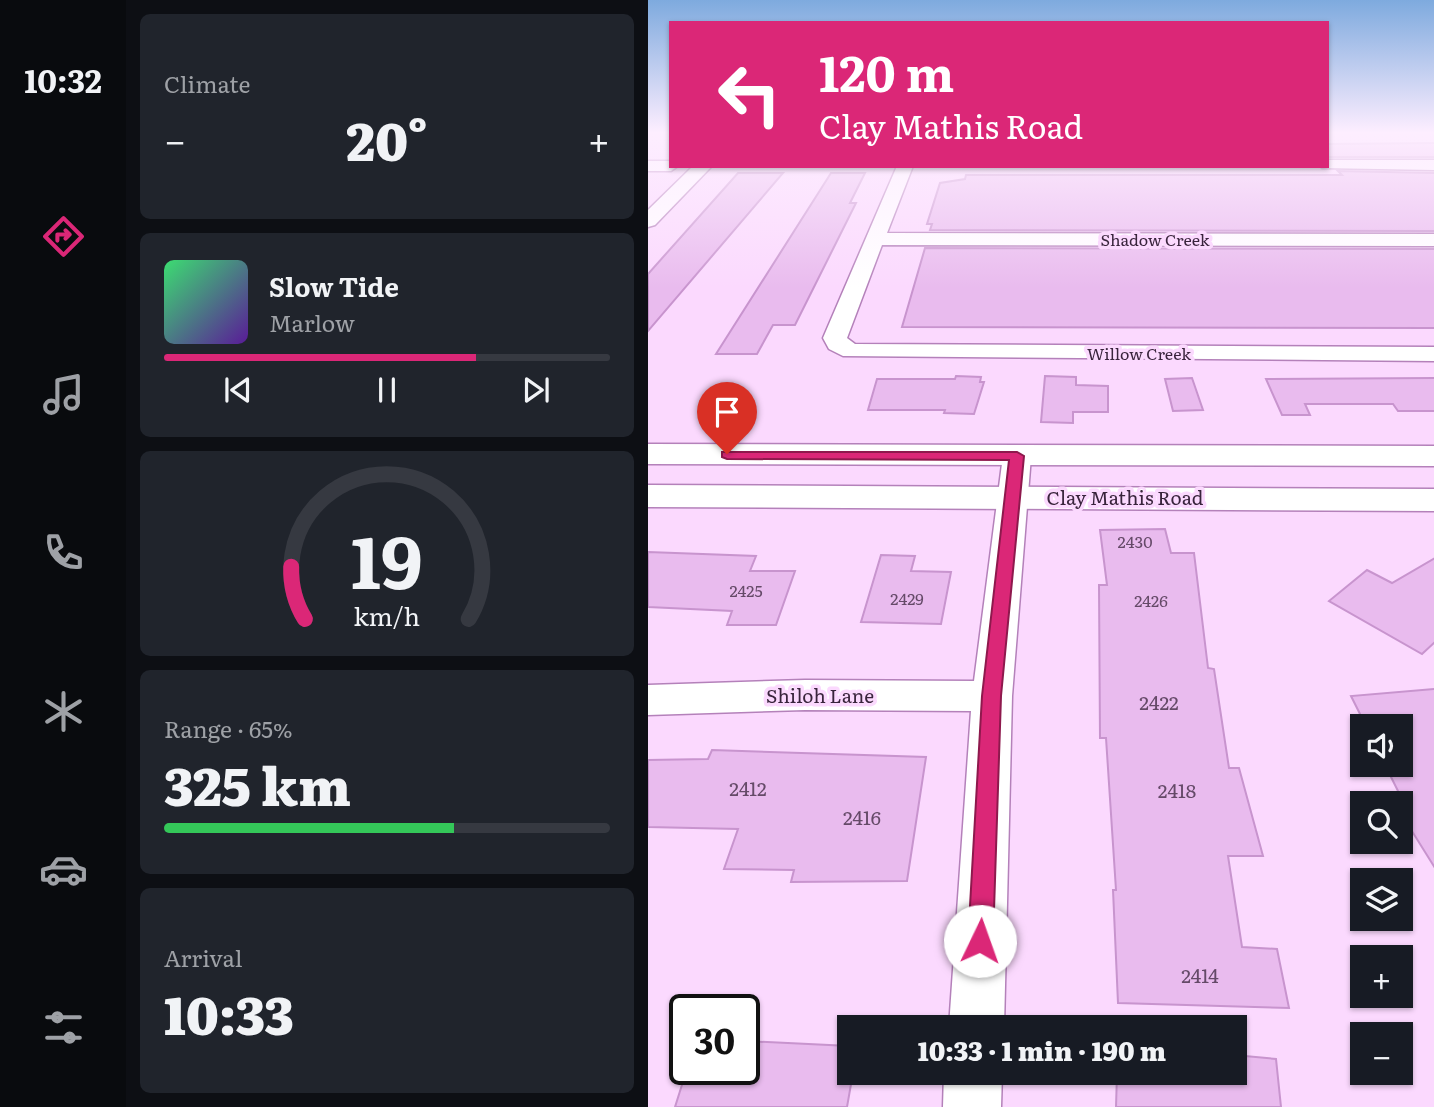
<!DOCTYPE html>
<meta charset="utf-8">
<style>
body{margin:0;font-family:Literata,serif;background:#20242c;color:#f1f3f6;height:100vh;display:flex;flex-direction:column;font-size:26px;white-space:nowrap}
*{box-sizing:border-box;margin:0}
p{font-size:23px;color:#9ea1a6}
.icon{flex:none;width:38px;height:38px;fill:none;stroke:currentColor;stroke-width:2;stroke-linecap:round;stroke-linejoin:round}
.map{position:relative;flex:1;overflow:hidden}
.panel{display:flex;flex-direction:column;gap:14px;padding:14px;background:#0d0f14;width:522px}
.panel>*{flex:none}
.hud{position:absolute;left:21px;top:21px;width:660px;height:147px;border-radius:0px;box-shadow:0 2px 5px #0004;background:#db2777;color:#fff;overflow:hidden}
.tools{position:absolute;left:702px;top:714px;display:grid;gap:14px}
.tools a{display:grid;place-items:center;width:63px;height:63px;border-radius:0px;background:#171b24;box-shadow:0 2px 5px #0004;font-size:35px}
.speed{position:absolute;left:21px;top:994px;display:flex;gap:14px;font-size:35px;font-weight:700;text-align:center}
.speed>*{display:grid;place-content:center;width:91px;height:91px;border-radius:50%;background:#171b24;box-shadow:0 2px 5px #0004;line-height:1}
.speed .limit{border:4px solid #111;border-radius:10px;background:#fff;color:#111}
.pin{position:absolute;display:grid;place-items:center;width:60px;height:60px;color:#fff;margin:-72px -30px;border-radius:50% 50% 50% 0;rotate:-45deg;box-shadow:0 0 7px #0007}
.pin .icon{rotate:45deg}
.me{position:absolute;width:77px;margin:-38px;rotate:3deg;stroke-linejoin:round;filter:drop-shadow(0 0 5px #0008)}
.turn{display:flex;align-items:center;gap:24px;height:147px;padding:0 35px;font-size:32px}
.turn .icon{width:91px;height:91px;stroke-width:2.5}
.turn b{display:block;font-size:49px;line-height:60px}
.big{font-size:52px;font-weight:800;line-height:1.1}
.panel .tile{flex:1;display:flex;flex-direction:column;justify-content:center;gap:10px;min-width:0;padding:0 24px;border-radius:10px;background:#20242c}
.panel .dial{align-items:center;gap:0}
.dial svg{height:182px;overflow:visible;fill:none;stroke:#363941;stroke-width:7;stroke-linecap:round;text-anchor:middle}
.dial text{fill:#f1f3f6;stroke:none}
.song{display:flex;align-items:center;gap:21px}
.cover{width:84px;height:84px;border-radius:10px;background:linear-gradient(135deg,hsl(140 70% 55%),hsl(270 70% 35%))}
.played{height:7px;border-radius:4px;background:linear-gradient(90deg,#db2777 70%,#363941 70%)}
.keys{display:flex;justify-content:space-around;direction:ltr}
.heat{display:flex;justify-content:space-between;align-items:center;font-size:38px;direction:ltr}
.charge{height:10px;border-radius:5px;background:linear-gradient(90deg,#34c759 65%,#363941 0)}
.trip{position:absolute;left:189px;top:1015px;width:410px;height:70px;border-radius:0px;background:#171b24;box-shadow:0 2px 5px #0004;font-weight:800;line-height:70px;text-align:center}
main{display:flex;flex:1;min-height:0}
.tabs{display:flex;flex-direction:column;width:126px;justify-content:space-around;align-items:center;background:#090b0e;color:#9ea1a6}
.tabs .icon{width:49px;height:49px}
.tabs .current{color:#db2777}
.tabs b{font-size:32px;color:#f1f3f6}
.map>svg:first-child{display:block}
.building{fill:#e9bbee;stroke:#c894ce;stroke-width:2}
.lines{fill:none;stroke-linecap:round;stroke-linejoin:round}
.minor-casing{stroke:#b481ba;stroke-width:3}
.tertiary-casing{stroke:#b481ba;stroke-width:3}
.secondary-casing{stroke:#b481ba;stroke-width:3}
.minor{fill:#fff;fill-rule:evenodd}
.tertiary{fill:#fff;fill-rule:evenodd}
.secondary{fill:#fff;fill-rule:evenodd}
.route{fill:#db2777;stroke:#8e194d;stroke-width:2}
.labels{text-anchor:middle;stroke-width:7;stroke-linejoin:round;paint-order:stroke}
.far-street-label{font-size:16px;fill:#39243c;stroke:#fbd9fe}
.number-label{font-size:16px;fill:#654a68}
.street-label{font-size:19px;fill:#39243c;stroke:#fbd9fe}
.near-number-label{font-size:19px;fill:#654a68}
</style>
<main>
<nav class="tabs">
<b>10:32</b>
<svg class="icon current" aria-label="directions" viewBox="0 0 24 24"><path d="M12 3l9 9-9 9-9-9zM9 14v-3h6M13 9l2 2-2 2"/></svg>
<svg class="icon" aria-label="music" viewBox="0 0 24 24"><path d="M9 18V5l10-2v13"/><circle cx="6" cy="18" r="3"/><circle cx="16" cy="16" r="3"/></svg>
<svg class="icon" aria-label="phone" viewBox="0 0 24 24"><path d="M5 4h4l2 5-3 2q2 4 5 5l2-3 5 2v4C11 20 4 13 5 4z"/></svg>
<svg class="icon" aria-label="climate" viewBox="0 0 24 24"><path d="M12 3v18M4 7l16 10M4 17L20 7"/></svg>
<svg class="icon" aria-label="car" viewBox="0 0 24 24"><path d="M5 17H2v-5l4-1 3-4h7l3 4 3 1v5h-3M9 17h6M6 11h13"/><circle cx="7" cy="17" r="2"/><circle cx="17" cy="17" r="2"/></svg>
<svg class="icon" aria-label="filters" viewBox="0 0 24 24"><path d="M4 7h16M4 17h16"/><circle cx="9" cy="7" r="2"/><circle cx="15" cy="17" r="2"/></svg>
</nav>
<section class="panel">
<div class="tile"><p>Climate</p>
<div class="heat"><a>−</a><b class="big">20°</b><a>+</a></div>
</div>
<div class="tile">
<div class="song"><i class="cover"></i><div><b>Slow Tide</b><p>Marlow</p></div></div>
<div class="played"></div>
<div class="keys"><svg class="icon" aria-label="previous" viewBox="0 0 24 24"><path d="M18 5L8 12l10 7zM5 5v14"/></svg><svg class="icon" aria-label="pause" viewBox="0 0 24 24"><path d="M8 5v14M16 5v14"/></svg><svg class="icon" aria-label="next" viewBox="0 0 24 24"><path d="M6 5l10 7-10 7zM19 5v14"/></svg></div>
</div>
<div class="tile dial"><svg viewBox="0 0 100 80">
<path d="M14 69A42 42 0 1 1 86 69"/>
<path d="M14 69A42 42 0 0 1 8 46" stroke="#db2777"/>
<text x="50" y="56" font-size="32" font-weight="700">19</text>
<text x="50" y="72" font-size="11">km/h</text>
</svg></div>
<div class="tile"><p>Range · 65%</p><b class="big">325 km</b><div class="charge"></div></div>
<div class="tile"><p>Arrival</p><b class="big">10:33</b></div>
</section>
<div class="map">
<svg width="787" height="1107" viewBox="0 0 787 1107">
<rect width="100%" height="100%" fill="#fbd9fe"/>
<g class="building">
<polygon points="787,143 787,157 679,157 679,144"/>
<polygon points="690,171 787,173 787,231 282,230 284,224 279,224 292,183 317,179 318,175 694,175"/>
<polygon points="90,173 135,173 0,331 0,274"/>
<polygon points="183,173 217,173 202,203 208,203 147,325 125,325 109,354 68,354"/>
<polygon points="277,248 787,249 787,328 254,327"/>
<polygon points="308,376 333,377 332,382 336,382 326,414 296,413 297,410 220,410 229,379 307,379"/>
<polygon points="397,376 428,377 428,385 460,386 460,412 425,412 425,423 393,422"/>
<polygon points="544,378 555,410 525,411 517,379"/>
<polygon points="787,378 787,411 750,411 745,404 657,404 662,415 634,415 618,379"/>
<polygon points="517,529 523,553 546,553 560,668 566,669 581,768 591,768 615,856 580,856 594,947 629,949 641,1008 470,1003 465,890 468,890 458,738 452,738 451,585 459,585 452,530"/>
<polygon points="0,552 108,556 102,571 147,571 128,625 79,625 84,611 0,607"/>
<polygon points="233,555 267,556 263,571 303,572 293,624 213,622"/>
<polygon points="787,558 787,642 774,654 681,601 719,570 744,583"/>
<polygon points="787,689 787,868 752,812 752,803 746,800 754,799 737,765 752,765 752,726 718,726 703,696"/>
<polygon points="64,750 278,757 259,881 143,882 146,870 76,869 90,829 0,827 0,760 60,759"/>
<polygon points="96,1041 201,1046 201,1073 205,1073 199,1107 27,1107 39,1069 96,1069"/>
<polygon points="586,1055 628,1059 633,1107 468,1107 469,1073 586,1073"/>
</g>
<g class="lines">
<g class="minor-casing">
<g id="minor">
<polygon points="679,160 787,160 787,170 674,168 679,166"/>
<polygon points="0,161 23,161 23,166 30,166 23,171 0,171"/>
<polygon points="249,166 265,166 239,233 787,234 787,246 234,245 199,338 207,344 787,347 787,361 195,356 181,349 175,338"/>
<polygon points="369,447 379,450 383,456 364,696 356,1027 301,1027 323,711 157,710 0,715 0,685 157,680 326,681 355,456 359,450"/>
<polygon points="296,1073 354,1073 353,1107 295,1107"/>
</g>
</g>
<g class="tertiary-casing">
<polygon id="tertiary" points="45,166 64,166 7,225 0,227 0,210"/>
</g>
<g class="secondary-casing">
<g id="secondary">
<polygon points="0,444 787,446 787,466 0,464"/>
<polygon points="0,485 787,489 787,511 0,507"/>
</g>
</g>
<use href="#minor" class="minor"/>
<use href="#tertiary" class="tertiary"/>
<use href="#secondary" class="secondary"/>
</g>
<linearGradient id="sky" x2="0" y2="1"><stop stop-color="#7eaade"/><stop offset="0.46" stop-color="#fdeeff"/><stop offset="1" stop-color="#fdeeff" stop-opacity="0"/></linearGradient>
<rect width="787" height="288" fill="url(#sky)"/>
<polygon class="route" points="74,452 369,452 376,456 353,696 345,941 341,949 332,953 324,949 320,941 334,696 361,460 79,459 74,457"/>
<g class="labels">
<g class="far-street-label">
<text x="507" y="246">Shadow Creek</text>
<text x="491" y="360">Willow Creek</text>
</g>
<g class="number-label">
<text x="487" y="548">2430</text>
<text x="98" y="597">2425</text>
<text x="259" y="605">2429</text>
<text x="503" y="607">2426</text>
</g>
<g class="street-label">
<text x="477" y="505">Clay Mathis Road</text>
<text x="172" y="703">Shiloh Lane</text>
</g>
<g class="near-number-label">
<text x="511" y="710">2422</text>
<text x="100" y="796">2412</text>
<text x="529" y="798">2418</text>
<text x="214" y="825">2416</text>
<text x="552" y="983">2414</text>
</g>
</g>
</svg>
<div class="tools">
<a><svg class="icon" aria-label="sound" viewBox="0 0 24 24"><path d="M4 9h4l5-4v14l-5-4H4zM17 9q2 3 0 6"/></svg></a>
<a><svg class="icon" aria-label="search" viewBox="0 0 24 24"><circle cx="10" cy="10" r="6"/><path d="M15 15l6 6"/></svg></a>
<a><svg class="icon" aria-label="layers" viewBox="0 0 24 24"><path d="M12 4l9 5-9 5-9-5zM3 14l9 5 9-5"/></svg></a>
<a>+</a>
<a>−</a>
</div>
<div class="speed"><div class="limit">30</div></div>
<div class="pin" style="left:79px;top:454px;background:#d93025"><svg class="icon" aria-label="arrive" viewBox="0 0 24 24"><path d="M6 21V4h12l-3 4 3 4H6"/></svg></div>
<svg class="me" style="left:332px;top:941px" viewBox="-20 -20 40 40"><circle r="19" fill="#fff"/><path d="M0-13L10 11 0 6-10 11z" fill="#db2777"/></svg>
<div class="trip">10:33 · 1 min · 190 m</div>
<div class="hud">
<div class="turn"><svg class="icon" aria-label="left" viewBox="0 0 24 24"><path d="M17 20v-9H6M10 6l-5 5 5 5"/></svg><div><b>120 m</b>Clay Mathis Road</div></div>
</div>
</div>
</main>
